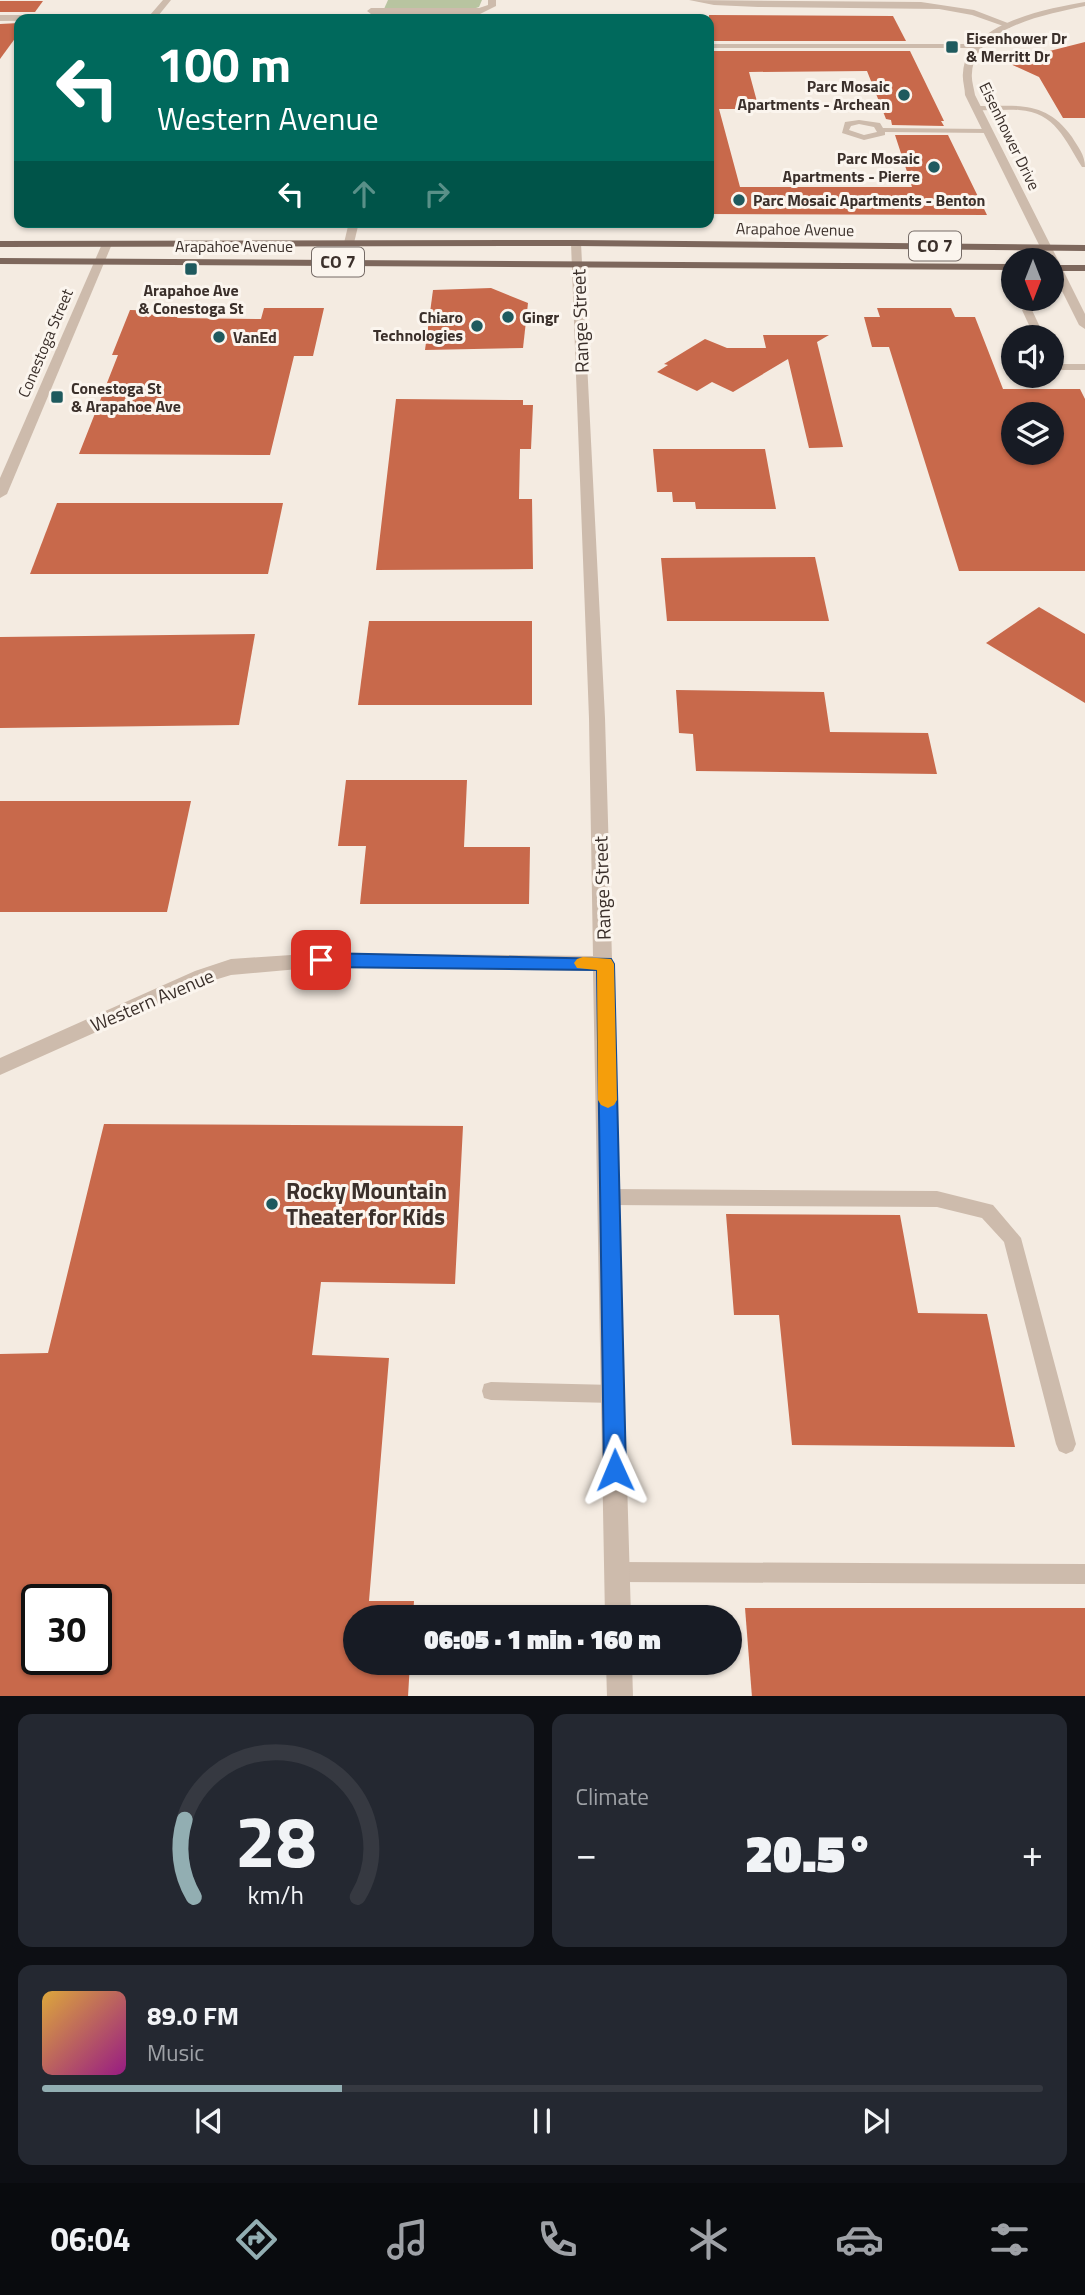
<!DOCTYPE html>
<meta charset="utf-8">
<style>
body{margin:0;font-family:"Titillium Web",sans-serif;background:#242831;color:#f1f3f6;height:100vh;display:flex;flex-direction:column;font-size:26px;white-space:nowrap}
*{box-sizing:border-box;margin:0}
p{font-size:23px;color:#9ea1a6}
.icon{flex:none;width:38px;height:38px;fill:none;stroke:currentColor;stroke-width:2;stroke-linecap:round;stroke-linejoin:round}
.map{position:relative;height:1696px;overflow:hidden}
.drawer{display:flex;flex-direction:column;gap:18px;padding:18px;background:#0d0f14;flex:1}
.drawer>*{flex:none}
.guide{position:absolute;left:14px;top:14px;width:700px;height:214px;border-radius:14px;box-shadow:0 2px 5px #0004;background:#00695c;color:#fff;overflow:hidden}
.needle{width:46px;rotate:180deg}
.tools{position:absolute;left:1001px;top:248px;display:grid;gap:14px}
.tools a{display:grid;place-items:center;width:63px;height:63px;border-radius:50%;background:#171b24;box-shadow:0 2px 5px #0004;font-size:35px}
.speed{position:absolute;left:21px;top:1584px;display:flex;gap:14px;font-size:35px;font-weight:700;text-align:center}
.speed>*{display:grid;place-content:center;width:91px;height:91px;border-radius:50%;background:#171b24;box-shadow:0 2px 5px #0004;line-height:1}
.speed .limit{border:4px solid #111;border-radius:10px;background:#fff;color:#111}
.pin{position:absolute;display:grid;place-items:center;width:60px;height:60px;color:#fff;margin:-30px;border-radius:14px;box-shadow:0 4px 10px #0006}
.me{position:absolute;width:77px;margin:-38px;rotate:359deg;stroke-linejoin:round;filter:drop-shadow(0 0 5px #0008)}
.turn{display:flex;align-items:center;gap:24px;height:147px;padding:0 28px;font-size:32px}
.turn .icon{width:91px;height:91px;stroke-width:2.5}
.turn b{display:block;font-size:49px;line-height:60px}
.lanes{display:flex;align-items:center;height:66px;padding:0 28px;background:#0003;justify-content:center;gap:35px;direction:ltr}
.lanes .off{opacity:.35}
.big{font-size:52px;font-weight:800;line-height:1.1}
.drawer .tile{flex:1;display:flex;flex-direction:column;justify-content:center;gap:10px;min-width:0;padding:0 24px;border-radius:14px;background:#242831}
.drawer .dial{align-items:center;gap:0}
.dial svg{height:182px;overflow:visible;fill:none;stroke:#363941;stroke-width:7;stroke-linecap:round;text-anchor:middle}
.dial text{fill:#f1f3f6;stroke:none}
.song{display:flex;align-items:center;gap:21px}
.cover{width:84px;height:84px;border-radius:10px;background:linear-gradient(135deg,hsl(40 70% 55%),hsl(310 70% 35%))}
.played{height:7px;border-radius:4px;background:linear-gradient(90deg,#92aeb2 30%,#363941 30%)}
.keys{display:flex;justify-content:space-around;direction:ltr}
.heat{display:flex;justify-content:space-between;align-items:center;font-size:38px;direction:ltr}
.drawer .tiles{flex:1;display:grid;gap:18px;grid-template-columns:1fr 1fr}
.tile:last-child{grid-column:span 2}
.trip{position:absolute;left:343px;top:1605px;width:399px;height:70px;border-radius:35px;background:#171b24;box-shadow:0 2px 5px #0004;font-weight:800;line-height:70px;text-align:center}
.dock{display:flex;height:112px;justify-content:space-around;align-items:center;background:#090b0e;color:#9ea1a6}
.dock .icon{width:49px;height:49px}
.dock .selected{color:#92aeb2}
.dock b{font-size:32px;color:#f1f3f6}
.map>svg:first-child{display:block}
.green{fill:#b8c4a0}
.building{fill:#c8694b;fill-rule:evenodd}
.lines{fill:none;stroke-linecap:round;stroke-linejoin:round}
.service{fill:#cdbbac;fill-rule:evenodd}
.minor{fill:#cdbbac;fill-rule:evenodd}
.tertiary{fill:#cdbbac;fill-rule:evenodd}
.primary{fill:#7d675c;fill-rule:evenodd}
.route{fill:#1a73e8;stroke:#114b97;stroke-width:2}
.slow{fill:#f59e0b}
.poi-dot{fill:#1f5a5e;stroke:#fbf5ee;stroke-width:2.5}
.labels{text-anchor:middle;stroke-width:6;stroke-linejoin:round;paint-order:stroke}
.far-poi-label{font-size:16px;font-weight:bold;fill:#3b302b;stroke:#fbf5ee;text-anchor:start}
.far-street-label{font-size:16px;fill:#3b302b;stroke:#fbf5ee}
.shield{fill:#fbf5ee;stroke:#756b66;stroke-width:2}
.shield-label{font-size:18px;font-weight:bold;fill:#3b302b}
.street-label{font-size:19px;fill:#3b302b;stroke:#fbf5ee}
.near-poi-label{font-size:23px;font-weight:bold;fill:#3b302b;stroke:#fbf5ee;text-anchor:start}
</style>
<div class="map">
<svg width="1085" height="1697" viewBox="0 0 1085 1697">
<rect width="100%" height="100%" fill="#f4ebe1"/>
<polygon class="green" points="388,0 482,0 479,7 473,9 384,9"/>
<g class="building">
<polygon points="0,1 43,1 35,12 0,12"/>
<polygon points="709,15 893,16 906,41 709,41"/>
<polygon points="19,23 19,33 0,59 0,24"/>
<polygon points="1085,42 1085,118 1063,118 1039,77 1006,62"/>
<polygon points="709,51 910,51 944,121 941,121 944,126 892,125 891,120 886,119 867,71 749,72 759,109 719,109 740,187 912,187 895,135 948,135 987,215 709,214"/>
<polygon points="491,288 528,303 523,348 425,350 433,290"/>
<polygon points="264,308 324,308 313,356 294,356 270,455 79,454 118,355 112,355 130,310 180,311 177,318 261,319"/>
<path d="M 877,308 L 951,308 L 955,317 L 975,317 L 1003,389 L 1080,389 L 1085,399 L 1085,571 L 959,571 L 889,347 L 872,347 L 864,317 L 880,317 ZM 1013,415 L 1052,415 L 1052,453 L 1013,453 Z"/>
<polygon points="763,335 829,335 817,342 843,447 809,448 788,359 733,392 712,382 697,391 657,372 668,365 664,364 705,339 727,348 766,348"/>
<polygon points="396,399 523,400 523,405 533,405 531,449 520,449 519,499 532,499 533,569 376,570"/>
<polygon points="653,449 765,449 776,509 696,509 695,502 673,502 672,492 657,492"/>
<polygon points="57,503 283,503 268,574 30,574"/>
<polygon points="815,557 829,621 667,621 661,558"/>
<polygon points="1039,607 1085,634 1085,703 986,643"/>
<polygon points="369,621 532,621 532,705 358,705"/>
<polygon points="255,634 239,725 0,728 0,637"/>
<polygon points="676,690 824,692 830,732 928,733 937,774 696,771 693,734 679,733"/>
<polygon points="346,780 467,780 464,847 530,847 529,904 360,904 366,846 338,846"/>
<polygon points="0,801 191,801 167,912 0,912"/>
<path d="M 104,1124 L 463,1126 L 455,1284 L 321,1282 L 312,1355 L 389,1358 L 369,1601 L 414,1601 L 413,1617 L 355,1617 L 355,1662 L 410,1662 L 408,1697 L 0,1697 L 0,1354 L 48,1353 ZM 37,1600 L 96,1600 L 96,1659 L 37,1659 Z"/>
<polygon points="726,1214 900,1215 918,1313 987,1314 1015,1447 792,1445 779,1315 734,1315"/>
<polygon points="745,1608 1085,1608 1085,1697 752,1697"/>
</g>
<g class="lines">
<g class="service">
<polygon points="709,44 977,44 980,46 977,48 709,48"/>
<path d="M 977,106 C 1018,106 1046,100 1072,137 C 1078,147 1085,155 1085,167 L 1082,167 C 1065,140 1055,112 1019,110 C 1004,109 989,111 974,110 L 973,108 Z"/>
<path d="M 859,120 L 880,123 L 883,128 L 988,129 L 992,131 L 988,133 L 885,132 L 885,135 L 864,140 L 842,133 L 845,122 ZM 859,124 L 874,127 L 877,132 L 864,135 L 849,130 L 851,126 Z"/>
<polygon points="1027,307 1032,310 1045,338 1035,338 1022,310"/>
<polygon points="1052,361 1057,364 1085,364 1085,370 1052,370"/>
<polygon points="608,1189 937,1191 993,1205 1021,1238 1076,1444 1073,1451 1066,1454 1059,1451 1056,1444 1004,1242 982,1218 937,1207 608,1205 602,1202 599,1197 602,1192"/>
<polygon points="491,1382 614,1385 621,1387 623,1394 621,1401 614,1403 491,1400 484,1398 482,1391 484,1384"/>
<polygon points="617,1562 1085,1564 1085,1584 617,1582 610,1579 607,1572 610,1565"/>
</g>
<g class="minor">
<polygon points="163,0 171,0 158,16 175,19 0,21 0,15 150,15"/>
<polygon points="488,0 496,0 496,6 480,14 371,14 367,11 371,8 479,8 488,5"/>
<polygon points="689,0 921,2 974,10 1013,25 1009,28 972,15 939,9 758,7 714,5"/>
<polygon points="349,222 359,222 354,243 349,246 344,243"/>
<polygon points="576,240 581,243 605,718 612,959 614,964 612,968 631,1617 605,1617 593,971 321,967 231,975 208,982 0,1075 0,1058 195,971 231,959 321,953 593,956 589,718 571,243"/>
<polygon points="107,241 112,244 7,494 0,498 0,478 102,244"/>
<polygon points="1056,265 1062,268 1085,314 1085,329 1079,325 1052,271 1052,266"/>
<polygon points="606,1662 632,1662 633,1697 607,1697"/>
</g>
<path class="tertiary" d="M 1085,2 L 1085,6 C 1049,14 975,26 972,73 C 971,80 974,88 975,95 L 1062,268 L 1056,271 L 1052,270 L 1052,261 L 1047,261 L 965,95 C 965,88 962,80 963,73 C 966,23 1046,9 1085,2 Z"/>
<g class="primary">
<polygon points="576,240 1085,245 1085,251 576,246 0,247 0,241"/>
<polygon points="0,258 1013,264 1013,270 0,264"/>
<rect x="1052" y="265" width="33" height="6"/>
</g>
</g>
<polygon class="route" points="321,953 611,959 614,964 626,1470 623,1478 615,1481 607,1478 604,1470 597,970 321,967 315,965 312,960 315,955"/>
<polygon class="slow" points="583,957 611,959 614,964 617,1100 614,1105 608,1108 601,1105 598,1100 597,970 577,968 574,963 577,959"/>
<g class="poi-dot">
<rect x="945" y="40" width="14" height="14" rx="3.5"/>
<circle cx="904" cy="95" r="7"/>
<circle cx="934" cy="167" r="7"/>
<circle cx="739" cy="200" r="7"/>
<rect x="184" y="262" width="14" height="14" rx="3.5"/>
<circle cx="508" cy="317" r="7"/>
<circle cx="477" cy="326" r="7"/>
<circle cx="219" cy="337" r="7"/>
<rect x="50" y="390" width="14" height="14" rx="3.5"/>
<circle cx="272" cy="1204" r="7"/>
</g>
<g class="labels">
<g class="far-poi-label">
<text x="966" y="44">Eisenhower Dr<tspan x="966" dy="18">&amp; Merritt Dr</tspan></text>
<text x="890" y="92" text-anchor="end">Parc Mosaic<tspan x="890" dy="18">Apartments - Archean</tspan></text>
<text x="920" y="164" text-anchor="end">Parc Mosaic<tspan x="920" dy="18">Apartments - Pierre</tspan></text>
<text x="753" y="206">Parc Mosaic Apartments - Benton</text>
<text x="191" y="296" text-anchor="middle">Arapahoe Ave<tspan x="191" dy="18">&amp; Conestoga St</tspan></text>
<text x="463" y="323" text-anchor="end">Chiaro<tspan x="463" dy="18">Technologies</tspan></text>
<text x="522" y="323">Gingr</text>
<text x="233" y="343">VanEd</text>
<text x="71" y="394">Conestoga St<tspan x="71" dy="18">&amp; Arapahoe Ave</tspan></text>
</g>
<g class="far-street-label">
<text transform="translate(1010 136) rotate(64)" y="6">Eisenhower Drive</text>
<text transform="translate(795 229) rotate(1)" y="6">Arapahoe Avenue</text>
<text x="234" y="252">Arapahoe Avenue</text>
<text transform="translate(45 343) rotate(-67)" y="6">Conestoga Street</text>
</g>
<g class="shield">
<rect x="909" y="231.5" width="52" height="29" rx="5"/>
<rect x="312" y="247.5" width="52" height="29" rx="5"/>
</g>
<g class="shield-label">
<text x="935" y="252">CO 7</text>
<text x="338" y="268">CO 7</text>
</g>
<g class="street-label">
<text transform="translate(580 321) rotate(-92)" y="7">Range Street</text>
<text transform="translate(602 888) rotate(-92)" y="7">Range Street</text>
<text transform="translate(152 1000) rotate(-23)" y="7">Western Avenue</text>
</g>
<g class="near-poi-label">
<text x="286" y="1199">Rocky Mountain<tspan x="286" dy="26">Theater for Kids</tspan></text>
</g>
</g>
</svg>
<div class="tools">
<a><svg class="needle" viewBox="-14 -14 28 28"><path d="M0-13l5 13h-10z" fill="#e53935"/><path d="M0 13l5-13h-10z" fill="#9ea1a6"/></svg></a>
<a><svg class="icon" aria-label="sound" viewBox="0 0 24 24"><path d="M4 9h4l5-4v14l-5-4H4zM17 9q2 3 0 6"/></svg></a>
<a><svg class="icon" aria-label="layers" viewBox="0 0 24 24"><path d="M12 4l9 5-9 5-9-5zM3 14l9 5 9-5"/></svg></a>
</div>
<div class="speed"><div class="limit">30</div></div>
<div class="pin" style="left:321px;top:960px;background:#d93025"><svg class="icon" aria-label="arrive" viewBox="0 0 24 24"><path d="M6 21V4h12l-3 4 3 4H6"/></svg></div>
<svg class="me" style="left:615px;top:1470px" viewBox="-20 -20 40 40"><path d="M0-17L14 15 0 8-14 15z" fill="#1a73e8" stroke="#fff" stroke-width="4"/></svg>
<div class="trip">06:05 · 1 min · 160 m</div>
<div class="guide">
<div class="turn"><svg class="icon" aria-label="left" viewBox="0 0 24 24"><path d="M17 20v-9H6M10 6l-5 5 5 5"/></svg><div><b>100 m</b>Western Avenue</div></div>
<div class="lanes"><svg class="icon" aria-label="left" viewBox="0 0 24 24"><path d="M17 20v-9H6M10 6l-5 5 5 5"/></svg><svg class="icon off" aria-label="ahead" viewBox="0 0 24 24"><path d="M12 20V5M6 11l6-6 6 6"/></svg><svg class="icon off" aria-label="right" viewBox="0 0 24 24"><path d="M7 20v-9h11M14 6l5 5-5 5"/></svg></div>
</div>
</div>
<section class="drawer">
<div class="tiles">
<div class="tile dial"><svg viewBox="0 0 100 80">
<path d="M14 69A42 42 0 1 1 86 69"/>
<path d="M14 69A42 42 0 0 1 10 35" stroke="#92aeb2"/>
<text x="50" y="56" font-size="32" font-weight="700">28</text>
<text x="50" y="72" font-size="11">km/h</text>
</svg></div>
<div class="tile"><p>Climate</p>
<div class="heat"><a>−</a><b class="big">20.5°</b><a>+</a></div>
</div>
<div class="tile">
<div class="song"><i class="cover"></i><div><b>89.0 FM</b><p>Music</p></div></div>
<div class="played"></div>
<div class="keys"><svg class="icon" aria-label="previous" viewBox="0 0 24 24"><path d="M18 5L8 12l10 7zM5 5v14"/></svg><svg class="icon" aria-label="pause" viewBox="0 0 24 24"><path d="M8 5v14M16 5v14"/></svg><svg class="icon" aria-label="next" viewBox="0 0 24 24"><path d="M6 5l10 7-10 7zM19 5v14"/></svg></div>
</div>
</div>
</section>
<nav class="dock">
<b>06:04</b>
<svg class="icon selected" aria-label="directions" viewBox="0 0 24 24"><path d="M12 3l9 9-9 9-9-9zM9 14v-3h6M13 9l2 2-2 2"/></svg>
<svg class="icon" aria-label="music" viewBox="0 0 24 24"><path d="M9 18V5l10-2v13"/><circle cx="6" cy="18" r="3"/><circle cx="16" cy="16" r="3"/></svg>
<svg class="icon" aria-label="phone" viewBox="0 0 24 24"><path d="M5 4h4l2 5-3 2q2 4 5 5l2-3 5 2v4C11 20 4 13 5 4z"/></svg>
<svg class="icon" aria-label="climate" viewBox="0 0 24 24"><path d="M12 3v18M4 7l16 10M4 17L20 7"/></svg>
<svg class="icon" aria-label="car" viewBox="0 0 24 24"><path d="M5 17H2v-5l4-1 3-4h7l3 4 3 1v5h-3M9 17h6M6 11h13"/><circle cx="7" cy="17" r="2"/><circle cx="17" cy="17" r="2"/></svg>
<svg class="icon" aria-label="filters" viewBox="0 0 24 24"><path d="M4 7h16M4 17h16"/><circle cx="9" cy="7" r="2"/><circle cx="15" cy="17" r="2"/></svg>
</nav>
